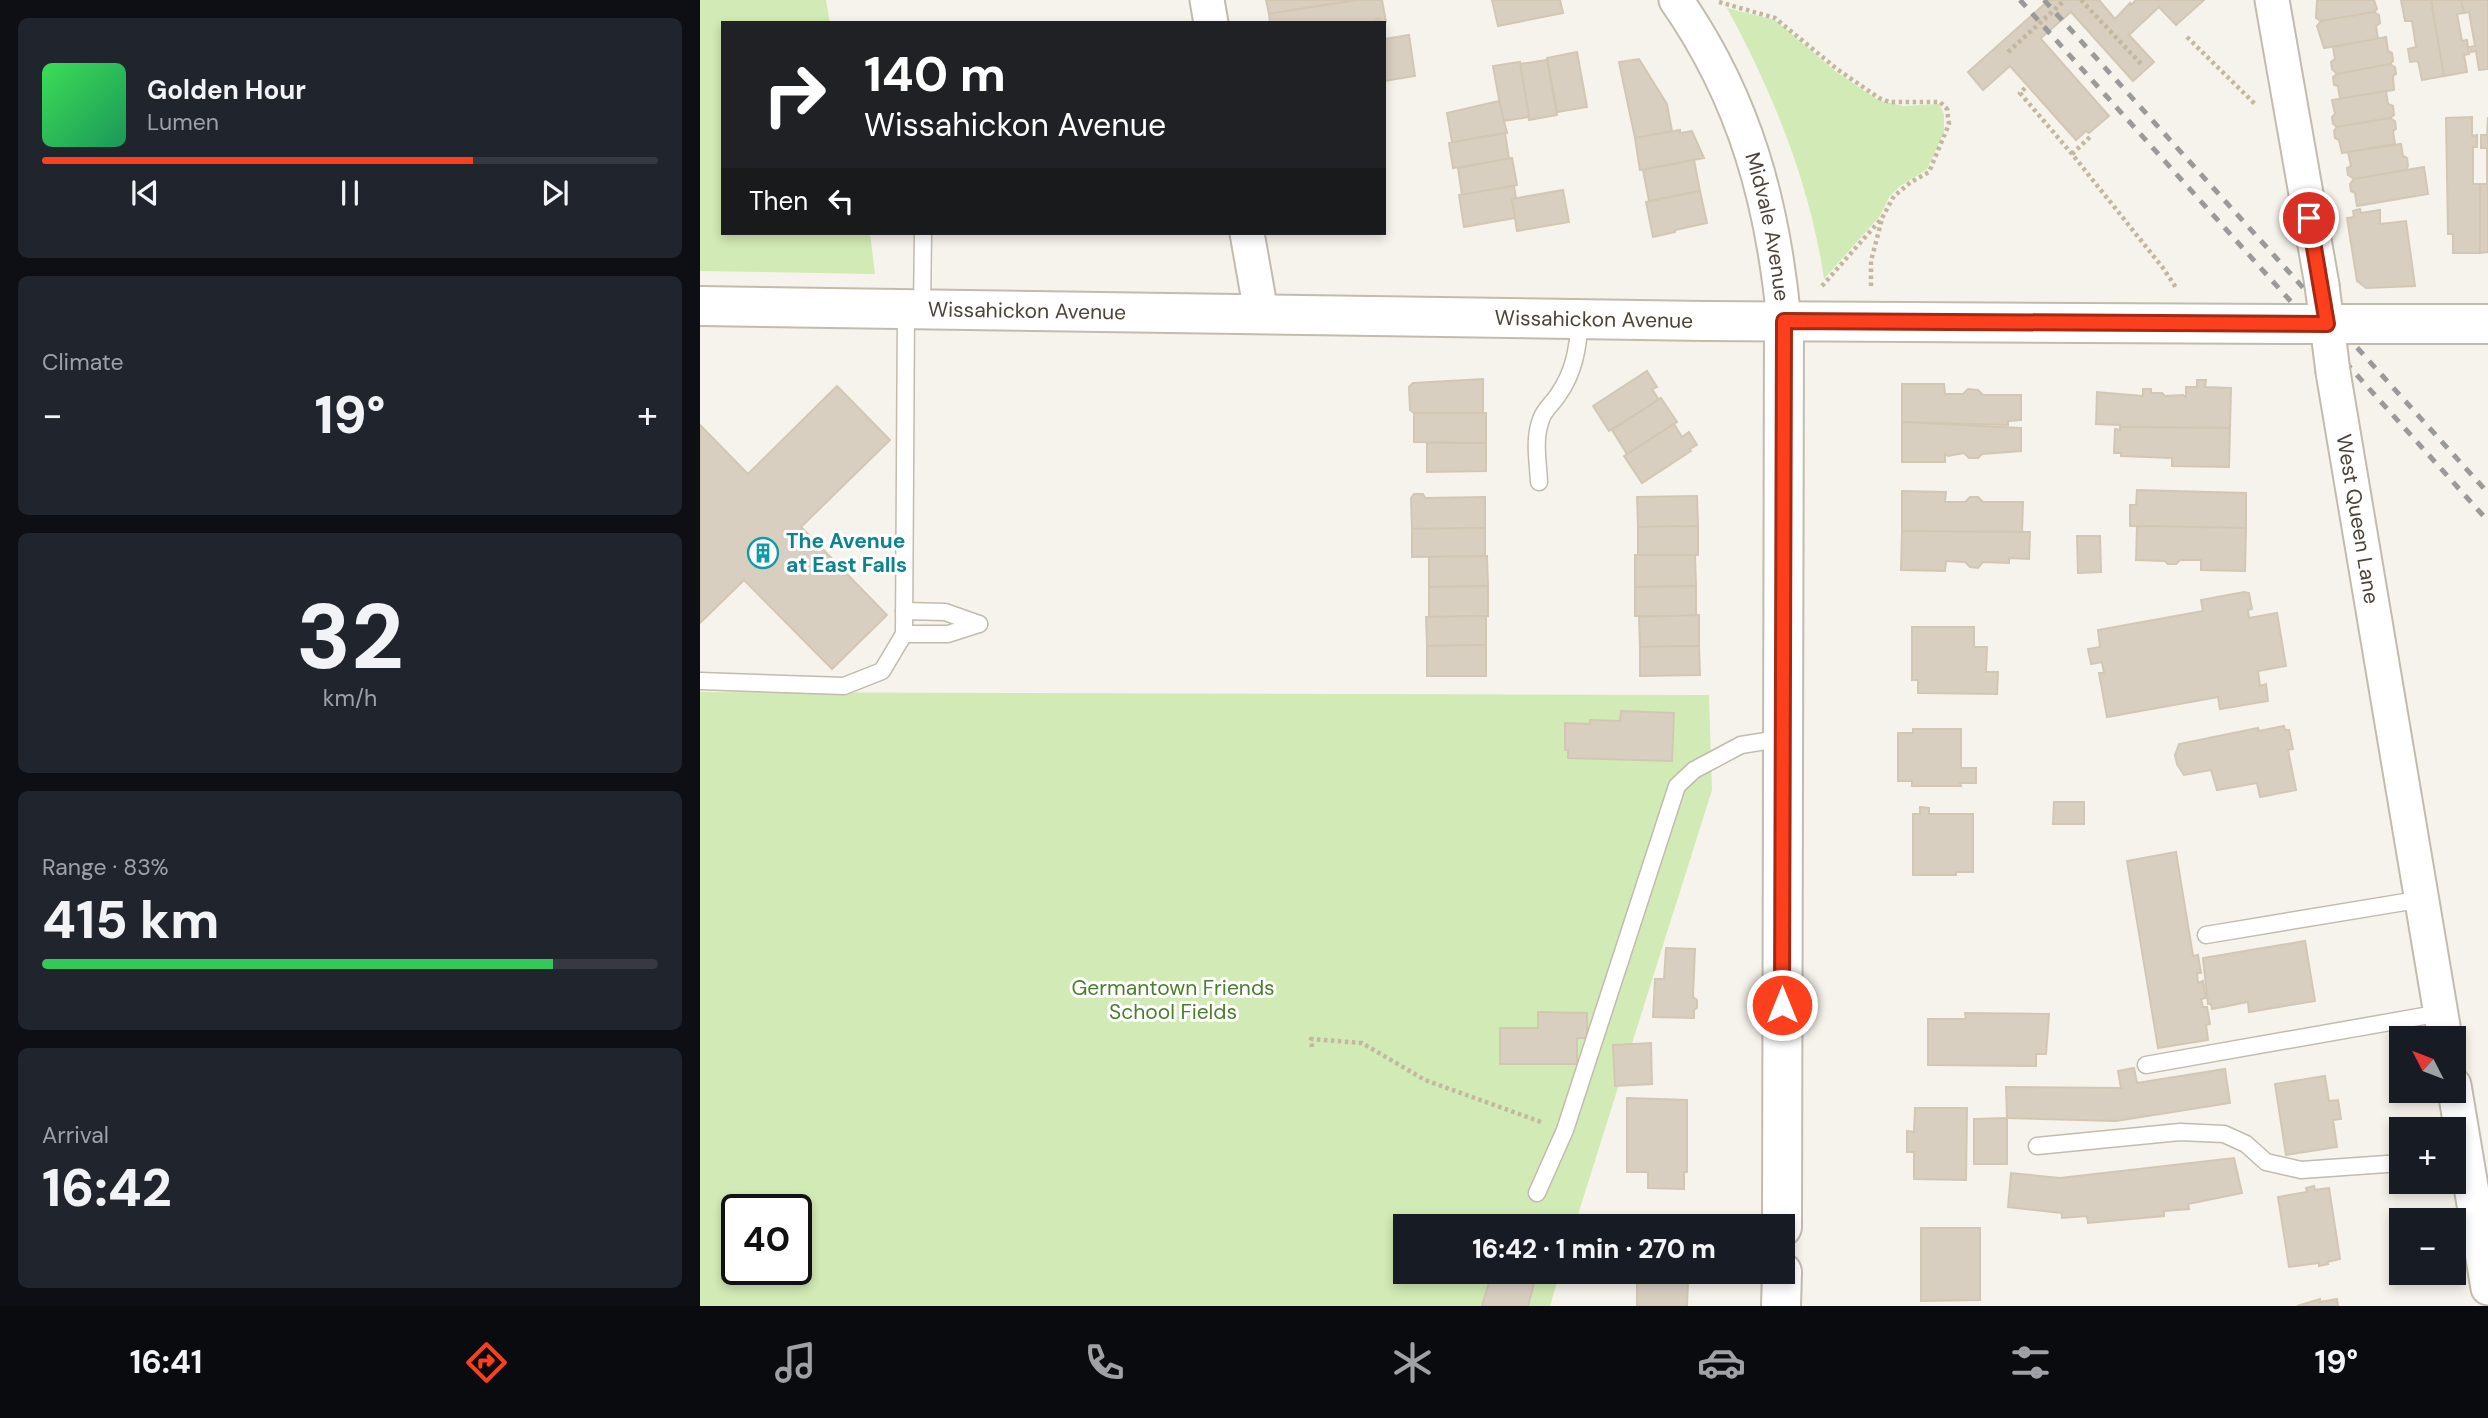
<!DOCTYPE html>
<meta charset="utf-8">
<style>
body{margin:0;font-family:"DM Sans",sans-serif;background:#20242c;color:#f1f3f6;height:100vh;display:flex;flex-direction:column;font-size:26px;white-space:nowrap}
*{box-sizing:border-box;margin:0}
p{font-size:23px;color:#9ea1a6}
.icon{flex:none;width:38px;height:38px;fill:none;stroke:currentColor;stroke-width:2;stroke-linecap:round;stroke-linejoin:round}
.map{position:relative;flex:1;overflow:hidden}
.details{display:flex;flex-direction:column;gap:18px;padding:18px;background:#0d0f14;width:700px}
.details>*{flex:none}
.hud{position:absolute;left:21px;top:21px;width:665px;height:214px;border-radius:0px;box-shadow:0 4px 10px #0003;background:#202124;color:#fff;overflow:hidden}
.needle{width:46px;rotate:312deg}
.fabs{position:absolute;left:1689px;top:1026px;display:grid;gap:14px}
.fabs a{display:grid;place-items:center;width:77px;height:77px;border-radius:0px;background:#171b24;box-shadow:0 4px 10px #0003;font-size:35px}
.speed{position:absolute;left:21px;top:1194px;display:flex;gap:14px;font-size:35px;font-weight:700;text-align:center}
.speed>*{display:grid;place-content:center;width:91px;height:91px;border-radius:50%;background:#171b24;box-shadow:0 4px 10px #0003;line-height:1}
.speed .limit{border:4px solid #111;border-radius:10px;background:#fff;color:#111}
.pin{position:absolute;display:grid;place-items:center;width:60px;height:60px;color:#fff;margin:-30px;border:4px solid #fff;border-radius:50%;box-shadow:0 2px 7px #0007}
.me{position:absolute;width:77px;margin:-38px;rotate:0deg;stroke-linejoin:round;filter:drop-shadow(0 0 5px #0008)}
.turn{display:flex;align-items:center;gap:24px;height:147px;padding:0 28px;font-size:32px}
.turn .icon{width:91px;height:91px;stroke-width:2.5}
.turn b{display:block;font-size:49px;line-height:60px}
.then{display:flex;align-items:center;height:66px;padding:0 28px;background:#0003;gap:14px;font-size:26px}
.big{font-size:52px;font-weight:800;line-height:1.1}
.details .widget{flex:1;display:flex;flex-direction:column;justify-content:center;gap:10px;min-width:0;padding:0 24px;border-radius:10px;background:#20242c}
.details .dial{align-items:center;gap:0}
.dial b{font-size:91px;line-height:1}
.song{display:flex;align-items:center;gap:21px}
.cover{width:84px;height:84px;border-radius:10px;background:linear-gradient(135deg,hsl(130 70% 55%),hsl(150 70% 35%))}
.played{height:7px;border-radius:4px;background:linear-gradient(90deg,#fc3f1d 70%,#363941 70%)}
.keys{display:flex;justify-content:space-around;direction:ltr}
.heat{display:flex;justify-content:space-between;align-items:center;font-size:38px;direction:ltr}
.charge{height:10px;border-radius:5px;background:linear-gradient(90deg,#34c759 83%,#363941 0)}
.trip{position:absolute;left:693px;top:1214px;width:402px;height:70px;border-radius:0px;background:#171b24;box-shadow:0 4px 10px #0003;font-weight:800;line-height:70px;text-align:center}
.dock{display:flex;height:112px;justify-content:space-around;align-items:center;background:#090b0e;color:#9ea1a6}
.dock .icon{width:49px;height:49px}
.dock .selected{color:#fc3f1d}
.dock b{font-size:32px;color:#f1f3f6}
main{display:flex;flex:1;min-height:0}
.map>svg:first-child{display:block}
.green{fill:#d2eab5;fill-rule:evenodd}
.building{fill:#d8cfc1;stroke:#d3c7b4;stroke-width:2}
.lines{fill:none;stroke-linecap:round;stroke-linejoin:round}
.service-casing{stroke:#c2bbae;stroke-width:19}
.minor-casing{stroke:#c2bbae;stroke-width:37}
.tertiary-casing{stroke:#c2bbae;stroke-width:42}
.path{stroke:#c4b79f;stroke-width:4.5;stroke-dasharray:3.5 3.5;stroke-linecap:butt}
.service{stroke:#fff;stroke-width:16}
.minor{stroke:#fff;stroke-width:33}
.tertiary{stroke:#fff;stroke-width:38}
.rail{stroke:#9a9a9a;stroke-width:5;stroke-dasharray:9 9;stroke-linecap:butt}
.minor-bridge-casing{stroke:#c2bbae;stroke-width:37;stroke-linecap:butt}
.tertiary-bridge-casing{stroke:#c2bbae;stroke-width:42;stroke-linecap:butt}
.path-bridge{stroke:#c4b79f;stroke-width:4.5;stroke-dasharray:3.5 3.5;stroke-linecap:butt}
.minor-bridge{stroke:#fff;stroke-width:33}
.tertiary-bridge{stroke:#fff;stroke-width:38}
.route-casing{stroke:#a42913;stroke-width:18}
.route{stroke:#fc3f1d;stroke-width:12}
.labels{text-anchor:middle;stroke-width:6;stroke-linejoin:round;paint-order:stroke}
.street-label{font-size:21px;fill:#4b4439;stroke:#fff}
.culture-label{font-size:21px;font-weight:bold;fill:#0d838f;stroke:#fff;text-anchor:start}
.park-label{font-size:21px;fill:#4a7f2a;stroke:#fff}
</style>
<main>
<section class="details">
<div class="widget">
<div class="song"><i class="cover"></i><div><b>Golden Hour</b><p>Lumen</p></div></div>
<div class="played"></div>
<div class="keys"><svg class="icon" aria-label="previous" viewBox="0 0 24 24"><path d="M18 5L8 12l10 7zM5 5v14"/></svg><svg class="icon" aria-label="pause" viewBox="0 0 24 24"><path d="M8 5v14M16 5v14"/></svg><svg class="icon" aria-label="next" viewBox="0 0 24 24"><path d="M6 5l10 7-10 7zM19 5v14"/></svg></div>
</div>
<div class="widget"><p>Climate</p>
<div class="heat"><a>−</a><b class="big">19°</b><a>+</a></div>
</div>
<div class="widget dial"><b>32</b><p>km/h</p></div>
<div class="widget"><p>Range · 83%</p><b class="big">415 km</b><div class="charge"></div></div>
<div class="widget"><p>Arrival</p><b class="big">16:42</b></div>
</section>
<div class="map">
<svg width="1788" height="1306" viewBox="0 0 1788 1306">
<rect width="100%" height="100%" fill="#f6f3ec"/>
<g class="green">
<polygon points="0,0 126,0 130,23 23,23 23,233 170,233 175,274 0,271"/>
<path d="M 1027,8 L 1075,20 L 1135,71 L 1178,100 L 1203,106 L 1239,104 L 1244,114 L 1244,132 L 1227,169 L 1199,187 L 1190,196 L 1179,217 L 1124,279 C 1110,183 1073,93 1027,8 Z"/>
<path d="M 0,692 L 1009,695 L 1012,790 L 874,1227 L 705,1227 L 705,1272 L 860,1272 L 850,1306 L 0,1306 ZM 37,1209 L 96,1209 L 96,1269 L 37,1269 Z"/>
</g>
<g class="building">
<polygon points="566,0 657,0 569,14"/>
<polygon points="657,0 682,0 686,22 680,23 679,19 676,20 676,23 570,23 569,14"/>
<polygon points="792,0 860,0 863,13 798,26"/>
<polygon points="1349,0 1399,0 1415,19 1430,3 1431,5 1436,0 1504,0 1476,25 1459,7 1429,35 1454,62 1433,81 1371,12 1342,37 1341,39 1409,116 1389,133 1386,131 1376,140 1310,66 1283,90 1268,72"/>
<polygon points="1617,0 1674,0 1677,9 1674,12 1621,21 1616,18"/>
<polygon points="1701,0 1731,0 1744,76 1722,80 1718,61 1710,62 1708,49 1716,47 1712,21 1705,21"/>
<polygon points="1731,0 1761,0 1764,13 1757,14 1762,41 1767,40 1769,54 1764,55 1767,72 1744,76"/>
<polygon points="1761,0 1788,0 1788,69 1779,70 1776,51 1771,52 1770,47 1775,46 1769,12 1764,13"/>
<polygon points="1674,12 1679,15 1680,23 1676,26 1678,39 1624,48 1617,26 1621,21"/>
<polygon points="709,35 715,76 684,81 684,39"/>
<polygon points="1686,37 1688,51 1692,53 1693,61 1690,64 1637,74 1632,69 1631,62 1635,59 1633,47"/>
<polygon points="877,52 887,107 857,112 847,58"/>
<polygon points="939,59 967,104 972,131 935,138 919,62"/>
<polygon points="847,60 857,115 829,120 820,64"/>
<polygon points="820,62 829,117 803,121 793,66"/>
<polygon points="1690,64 1695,67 1696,74 1693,76 1694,90 1640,99 1638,86 1634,85 1633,77 1637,74"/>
<polygon points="1686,91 1688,104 1693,106 1694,115 1690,118 1637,127 1633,124 1632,117 1635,114 1632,100"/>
<polygon points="799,101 807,133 752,142 747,113"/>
<polygon points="1772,117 1772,136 1777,135 1777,147 1773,147 1773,184 1780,184 1780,253 1753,253 1753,234 1748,234 1746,118"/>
<polygon points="1788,117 1788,252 1780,253 1780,184 1787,184 1787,148 1781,148 1781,135 1787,135"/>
<polygon points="1690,118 1695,121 1696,129 1693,131 1695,144 1642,153 1639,140 1635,138 1634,131 1637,127"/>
<polygon points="980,130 980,133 992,131 1004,158 940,170 935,138"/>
<polygon points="805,133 809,159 753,168 749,143"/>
<polygon points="1701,144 1703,156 1707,158 1708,166 1705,171 1654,179 1648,175 1647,168 1651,166 1648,152"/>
<polygon points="812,158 817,185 762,195 758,168"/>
<polygon points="994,160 1000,191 949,201 943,170"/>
<polygon points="1724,167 1728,194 1657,206 1655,193 1651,191 1650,184 1654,179"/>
<polygon points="814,186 816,198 812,199 815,218 764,227 759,195"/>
<polygon points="863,190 869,222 817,231 812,199"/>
<polygon points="1000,191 1007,223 975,230 975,232 953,237 946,202"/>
<polygon points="1660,209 1661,213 1680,210 1680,224 1706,221 1715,286 1666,288 1657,281 1647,218 1654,217 1653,211"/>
<polygon points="947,371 957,387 952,389 959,400 909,431 893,406"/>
<polygon points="783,379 783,413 714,413 710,410 709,387 713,383"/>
<polygon points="1497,380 1506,380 1505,387 1531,388 1530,428 1420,427 1420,425 1396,424 1397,392 1443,396 1443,389 1451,389 1451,393 1462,393 1465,396 1483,395 1486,397 1486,387 1497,387"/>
<polygon points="1202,384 1244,384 1245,394 1263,394 1268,389 1278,390 1283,395 1321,395 1321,420 1308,421 1308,425 1202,422"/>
<polygon points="137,386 190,440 101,527 187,615 132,669 44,580 0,623 0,425 48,474"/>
<polygon points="961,398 977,422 927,454 912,430"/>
<polygon points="714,413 786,413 786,443 714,442"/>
<polygon points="1202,422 1321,428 1321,451 1282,454 1278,458 1269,458 1264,453 1248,456 1245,454 1245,462 1202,462"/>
<polygon points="974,424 982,437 989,432 997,445 990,449 991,451 942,483 924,456"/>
<polygon points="1420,427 1530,428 1529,467 1472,466 1472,458 1421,456 1421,453 1414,453 1415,429 1420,430"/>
<polygon points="727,443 786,443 786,471 727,472"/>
<polygon points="1437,490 1546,493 1546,528 1430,526 1430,505 1436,505"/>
<polygon points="1202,491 1246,492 1245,502 1265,502 1270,497 1278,497 1283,502 1323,502 1322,533 1202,531"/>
<polygon points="714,494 723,494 725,498 785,497 785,528 712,529 711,498"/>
<polygon points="997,496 998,526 938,527 937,497"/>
<polygon points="998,526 998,555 938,556 938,527"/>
<polygon points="1437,526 1546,528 1545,571 1501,570 1501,560 1480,560 1476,564 1468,564 1465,561 1436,560"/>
<polygon points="785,528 785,556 712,557 712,529"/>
<polygon points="1202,531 1330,532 1329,559 1309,558 1309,563 1283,562 1278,568 1270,567 1265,562 1246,561 1245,571 1201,570"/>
<polygon points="1377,536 1400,536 1401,572 1378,573"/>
<polygon points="935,555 995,555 996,586 935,587"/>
<polygon points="787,556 788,586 729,587 729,557"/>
<polygon points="788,586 788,616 729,617 729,587"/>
<polygon points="996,586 996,616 935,616 935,587"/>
<polygon points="1544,592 1549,593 1552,609 1548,610 1549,618 1577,613 1586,666 1558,671 1560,686 1566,684 1568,701 1520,709 1518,697 1407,717 1399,673 1404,673 1402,662 1391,664 1388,649 1400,647 1398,630 1503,611 1501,600"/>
<polygon points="999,615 999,646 940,647 939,617"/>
<polygon points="786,616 786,645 727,646 726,617"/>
<polygon points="1212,627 1274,627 1274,647 1287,647 1286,672 1298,672 1297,694 1218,693 1218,680 1212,680"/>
<polygon points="786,645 786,676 727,676 727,646"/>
<polygon points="999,646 1000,675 940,676 940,647"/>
<polygon points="921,711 974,713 972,761 868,758 868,750 865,750 865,723 890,724 890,720 920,721"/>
<polygon points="1584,726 1585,730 1589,730 1593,749 1588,750 1596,790 1560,797 1557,783 1517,790 1511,770 1484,775 1477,764 1475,755 1479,744 1558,728 1559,731"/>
<polygon points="1213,729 1261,729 1261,768 1276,768 1276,783 1260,783 1261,786 1212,786 1212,781 1198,781 1198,733 1213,733"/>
<polygon points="1354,802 1384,802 1384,824 1353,824"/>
<polygon points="1220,807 1229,808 1229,814 1273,814 1273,872 1256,872 1256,875 1213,875 1213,814 1220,814"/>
<polygon points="1476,852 1493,956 1498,955 1501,973 1497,973 1498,983 1503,981 1506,998 1501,999 1503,1007 1507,1007 1510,1024 1506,1025 1508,1040 1458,1048 1427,861"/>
<polygon points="1605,941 1615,1001 1549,1012 1548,1002 1512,1009 1511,1004 1508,1004 1503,958"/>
<polygon points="966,948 995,949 993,997 997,1000 997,1008 994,1010 994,1018 953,1017 955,979 964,979"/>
<polygon points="838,1012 887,1013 887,1038 877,1038 877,1064 800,1064 800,1028 838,1028"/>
<polygon points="1265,1013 1349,1014 1346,1054 1336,1054 1336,1066 1228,1065 1228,1019 1266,1019"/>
<polygon points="951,1043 952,1084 915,1086 913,1045"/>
<polygon points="1434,1068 1437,1083 1525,1069 1530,1103 1416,1121 1307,1118 1306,1087 1421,1088 1418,1071"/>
<polygon points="1625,1076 1629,1101 1638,1100 1641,1119 1633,1120 1637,1147 1586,1155 1575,1084"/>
<polygon points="927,1098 987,1100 987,1172 984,1172 984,1189 948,1188 948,1172 927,1172"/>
<polygon points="1215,1108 1267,1108 1266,1180 1214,1179 1214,1152 1207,1152 1207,1131 1214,1132"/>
<polygon points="1307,1118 1307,1164 1274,1164 1274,1119"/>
<polygon points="1534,1158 1542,1193 1488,1204 1489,1209 1464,1211 1464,1216 1388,1223 1387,1216 1362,1218 1362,1213 1308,1207 1311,1173 1360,1178"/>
<polygon points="1614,1186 1615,1190 1629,1188 1640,1259 1627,1262 1628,1264 1619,1266 1619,1263 1589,1267 1578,1197 1607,1192 1606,1188"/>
<polygon points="1221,1228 1280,1228 1280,1300 1221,1301"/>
<polygon points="792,1272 837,1272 828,1306 782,1306"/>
<polygon points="939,1272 993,1272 993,1282 988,1282 987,1306 937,1306 937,1277 939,1277"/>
<polygon points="1620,1299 1620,1302 1637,1299 1638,1306 1597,1306"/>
</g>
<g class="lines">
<g class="service-casing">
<g id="service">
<polyline points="222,309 223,233"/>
<path d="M 839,482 C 838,460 833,438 842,417 C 845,409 853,403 858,395 C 875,371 878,347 880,318"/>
<polyline points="204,611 245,612 279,624"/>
<polyline points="204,634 248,634 279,624"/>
<polyline points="0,681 144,686 182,671 204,634 206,308"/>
<polyline points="1506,935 1723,899"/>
<polyline points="1446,1065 1741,1013"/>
<polyline points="1337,1146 1480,1132 1524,1134 1546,1144 1566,1162 1601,1170 1701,1163"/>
<polyline points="837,1193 865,1130 977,786 994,770 1041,745 1084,738"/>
</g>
</g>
<g class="minor-casing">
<g id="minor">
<polyline points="507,0 511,23"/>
<path id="s1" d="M 976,0 C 1045,99 1073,203 1084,321"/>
<polyline points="1572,0 1622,285"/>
<polyline points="547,233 561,312"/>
<path id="s2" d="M 1633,372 L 1745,1038"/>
<polyline points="1754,1085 1788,1288"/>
</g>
</g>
<g class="tertiary-casing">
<g id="tertiary">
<path id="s3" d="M 0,306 L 1005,321 L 1590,324"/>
<polyline points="1656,324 1788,324"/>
<polyline points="1082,1227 1084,321"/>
<polyline points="1081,1306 1082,1272"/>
</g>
</g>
<g class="path">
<polyline points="1381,0 1442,65"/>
<polyline points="1019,2 1075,18 1137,69 1179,98 1189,102 1240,102 1247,109"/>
<polyline points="1487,37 1556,105"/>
<polyline points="1325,88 1320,93 1372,154 1463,268 1477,289"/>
<polyline points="1372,154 1391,136"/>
<polyline points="1122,286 1182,218 1194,196 1211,182 1229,172 1249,124 1247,109 1250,106"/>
<polyline points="1171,286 1171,261 1182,219"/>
<polyline points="612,1047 611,1039 662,1043 725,1080 844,1123"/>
</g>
<use href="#service" class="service"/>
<use href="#minor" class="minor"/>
<use href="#tertiary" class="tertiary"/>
<g class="rail">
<polyline points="1320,0 1788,521"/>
<polyline points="1344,0 1788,493"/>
</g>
<g class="minor-bridge-casing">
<polyline id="minor-bridge" points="1622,285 1633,372"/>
</g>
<g class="tertiary-bridge-casing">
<polyline id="tertiary-bridge" points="1590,324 1656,324"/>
</g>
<polyline class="path-bridge" points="1308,52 1365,0"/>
<use href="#minor-bridge" class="minor-bridge"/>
<use href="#tertiary-bridge" class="tertiary-bridge"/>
</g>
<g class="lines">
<g class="route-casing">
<polyline id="route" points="1082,1005 1084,321 1627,324 1609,218"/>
</g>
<use href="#route" class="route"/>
</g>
<defs>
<g id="building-ring" transform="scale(1.575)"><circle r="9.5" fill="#fff" stroke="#0f9aa8" stroke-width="1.5"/><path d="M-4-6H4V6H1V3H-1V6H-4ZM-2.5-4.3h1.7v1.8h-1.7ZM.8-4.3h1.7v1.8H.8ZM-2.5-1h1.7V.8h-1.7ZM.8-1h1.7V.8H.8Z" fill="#0f9aa8"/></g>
</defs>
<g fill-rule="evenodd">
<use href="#building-ring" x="63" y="553"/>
</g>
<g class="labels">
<g class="street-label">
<text dy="7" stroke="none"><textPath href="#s1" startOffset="247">Midvale Avenue</textPath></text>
<text dy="7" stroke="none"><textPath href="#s3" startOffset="327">Wissahickon Avenue</textPath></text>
<text dy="7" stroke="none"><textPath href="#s3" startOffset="894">Wissahickon Avenue</textPath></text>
<text dy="7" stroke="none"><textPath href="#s2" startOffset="149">West Queen Lane</textPath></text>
</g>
<g class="culture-label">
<text x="86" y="548">The Avenue<tspan x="86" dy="24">at East Falls</tspan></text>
</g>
<g class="park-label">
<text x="473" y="995">Germantown Friends<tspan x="473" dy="24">School Fields</tspan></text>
</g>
</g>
</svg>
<div class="fabs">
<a><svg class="needle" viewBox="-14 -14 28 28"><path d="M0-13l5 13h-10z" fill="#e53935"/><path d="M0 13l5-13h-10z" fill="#9ea1a6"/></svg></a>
<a>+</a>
<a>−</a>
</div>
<div class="speed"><div class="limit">40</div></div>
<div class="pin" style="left:1609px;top:218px;background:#d93025"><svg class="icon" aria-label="arrive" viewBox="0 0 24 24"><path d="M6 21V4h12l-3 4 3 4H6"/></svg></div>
<svg class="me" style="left:1082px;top:1005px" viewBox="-20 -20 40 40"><circle r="17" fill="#fc3f1d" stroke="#fff" stroke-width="3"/><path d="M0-11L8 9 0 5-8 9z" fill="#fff"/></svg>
<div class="trip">16:42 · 1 min · 270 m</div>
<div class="hud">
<div class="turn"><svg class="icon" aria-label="right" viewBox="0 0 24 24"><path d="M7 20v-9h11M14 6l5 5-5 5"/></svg><div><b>140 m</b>Wissahickon Avenue</div></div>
<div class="then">Then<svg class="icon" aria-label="left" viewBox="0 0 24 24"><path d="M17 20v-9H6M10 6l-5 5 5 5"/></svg></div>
</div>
</div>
</main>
<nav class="dock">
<b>16:41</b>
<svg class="icon selected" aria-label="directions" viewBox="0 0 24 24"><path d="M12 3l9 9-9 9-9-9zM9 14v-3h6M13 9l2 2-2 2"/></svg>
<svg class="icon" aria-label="music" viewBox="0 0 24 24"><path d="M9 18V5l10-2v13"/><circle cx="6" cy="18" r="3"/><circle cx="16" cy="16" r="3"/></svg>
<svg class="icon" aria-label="phone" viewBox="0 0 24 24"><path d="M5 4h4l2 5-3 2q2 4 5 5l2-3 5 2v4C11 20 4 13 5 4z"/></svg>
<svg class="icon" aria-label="climate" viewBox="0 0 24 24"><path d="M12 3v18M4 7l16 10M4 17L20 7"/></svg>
<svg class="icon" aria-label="car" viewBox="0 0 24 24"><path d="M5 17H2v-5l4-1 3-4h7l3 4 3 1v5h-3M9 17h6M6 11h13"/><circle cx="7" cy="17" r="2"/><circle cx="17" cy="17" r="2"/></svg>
<svg class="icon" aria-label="filters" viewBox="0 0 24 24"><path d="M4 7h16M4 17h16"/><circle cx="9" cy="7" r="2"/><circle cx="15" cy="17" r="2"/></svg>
<b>19°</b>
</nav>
